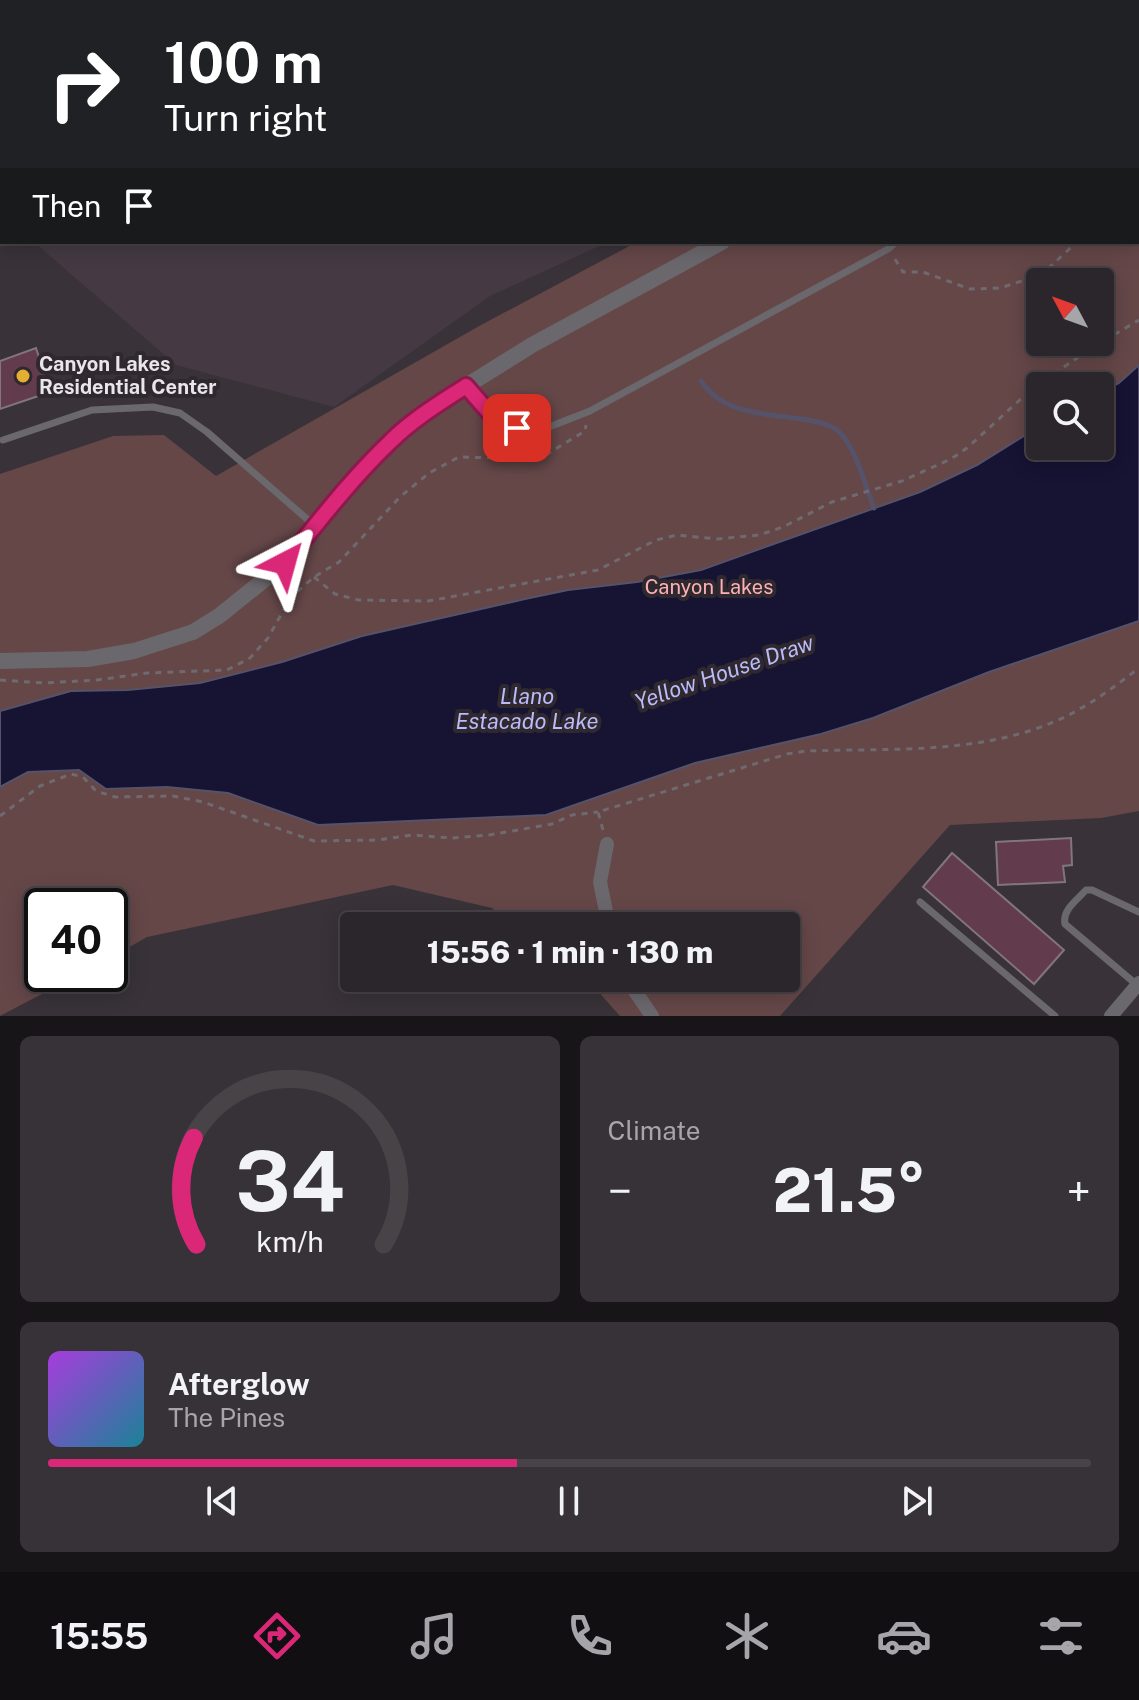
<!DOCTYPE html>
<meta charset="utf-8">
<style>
body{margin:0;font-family:"Public Sans",sans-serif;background:#373237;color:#f1f3f6;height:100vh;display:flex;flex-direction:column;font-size:30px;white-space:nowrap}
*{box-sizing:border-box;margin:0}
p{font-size:26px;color:#a6a5a9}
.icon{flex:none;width:44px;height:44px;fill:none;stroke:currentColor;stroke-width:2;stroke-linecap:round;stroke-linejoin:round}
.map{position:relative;height:1016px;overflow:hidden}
.side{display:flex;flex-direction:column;gap:20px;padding:20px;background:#181518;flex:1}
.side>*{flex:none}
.top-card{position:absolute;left:0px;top:0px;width:1140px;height:244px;box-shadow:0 4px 20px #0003,0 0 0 2px #474347;background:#202124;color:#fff;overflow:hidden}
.needle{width:52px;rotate:311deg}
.buttons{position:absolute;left:1026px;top:268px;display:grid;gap:16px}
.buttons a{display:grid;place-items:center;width:88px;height:88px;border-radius:8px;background:#2b262b;box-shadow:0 4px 20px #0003,0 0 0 2px #474347;font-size:40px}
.speed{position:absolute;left:24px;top:888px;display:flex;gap:16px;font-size:40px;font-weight:700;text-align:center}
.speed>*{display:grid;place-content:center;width:104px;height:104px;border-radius:50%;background:#2b262b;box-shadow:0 4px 20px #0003,0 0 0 2px #474347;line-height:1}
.speed .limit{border:4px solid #111;border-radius:12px;background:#fff;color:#111}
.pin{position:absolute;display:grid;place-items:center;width:68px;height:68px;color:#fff;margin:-34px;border-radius:16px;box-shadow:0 4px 12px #0006}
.me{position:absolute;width:88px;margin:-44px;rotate:39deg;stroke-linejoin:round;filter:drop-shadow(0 0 6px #0008)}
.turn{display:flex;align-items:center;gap:28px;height:168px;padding:0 32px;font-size:36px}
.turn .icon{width:104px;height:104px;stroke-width:2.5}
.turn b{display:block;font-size:56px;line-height:68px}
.then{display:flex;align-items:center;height:76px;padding:0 32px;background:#0003;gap:16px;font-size:30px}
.big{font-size:60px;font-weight:800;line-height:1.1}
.side .card{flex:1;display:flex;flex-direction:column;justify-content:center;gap:12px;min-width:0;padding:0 28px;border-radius:12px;background:#373237}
.side .dial{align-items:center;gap:0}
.dial svg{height:208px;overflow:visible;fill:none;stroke:#474347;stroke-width:7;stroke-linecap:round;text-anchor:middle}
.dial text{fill:#f1f3f6;stroke:none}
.song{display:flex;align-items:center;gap:24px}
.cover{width:96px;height:96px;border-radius:12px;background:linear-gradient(135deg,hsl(280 70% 55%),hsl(190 70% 35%))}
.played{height:8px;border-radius:4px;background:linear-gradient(90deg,#db2777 45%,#474347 45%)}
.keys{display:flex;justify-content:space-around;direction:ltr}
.heat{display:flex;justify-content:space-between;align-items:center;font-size:44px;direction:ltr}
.side .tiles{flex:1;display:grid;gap:20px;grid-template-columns:1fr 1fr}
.card:last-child{grid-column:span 2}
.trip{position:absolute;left:340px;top:912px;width:460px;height:80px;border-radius:8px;background:#2b262b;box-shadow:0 4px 20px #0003,0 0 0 2px #474347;font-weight:800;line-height:80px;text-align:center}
.menu{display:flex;height:128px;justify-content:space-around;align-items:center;background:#110f11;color:#a6a5a9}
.menu .icon{width:56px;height:56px}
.menu .selected{color:#db2777}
.menu b{font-size:36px;color:#f1f3f6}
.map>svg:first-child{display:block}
.built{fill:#453a44}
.green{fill:#654748;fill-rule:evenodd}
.water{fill:#161333;stroke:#55526a;stroke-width:2}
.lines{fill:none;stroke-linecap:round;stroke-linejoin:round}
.stream{stroke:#55526a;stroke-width:5}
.building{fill:#623b4c;stroke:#81767a;stroke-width:2}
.path{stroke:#6f6a6f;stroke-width:3;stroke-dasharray:6 6;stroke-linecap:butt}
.service{stroke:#6a686c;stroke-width:7}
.minor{stroke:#6a686c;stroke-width:14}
.tertiary{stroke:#6a686c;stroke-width:16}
.rail-casing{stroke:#a49fa4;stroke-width:8}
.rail{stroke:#2f292f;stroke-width:5;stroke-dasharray:15;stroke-linecap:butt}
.route-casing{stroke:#8e194d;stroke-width:20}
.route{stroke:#db2777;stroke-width:14}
.poi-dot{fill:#e4ae35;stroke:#2f292f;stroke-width:3}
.labels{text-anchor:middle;stroke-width:8;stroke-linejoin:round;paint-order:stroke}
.poi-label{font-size:20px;font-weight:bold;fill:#e9e5e9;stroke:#2f292f;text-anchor:start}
.park-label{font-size:20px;fill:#fdb0b5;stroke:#2f292f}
.water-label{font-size:22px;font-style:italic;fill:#bbbbfb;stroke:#2f292f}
</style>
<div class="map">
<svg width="1139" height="1016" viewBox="0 0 1139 1016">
<rect width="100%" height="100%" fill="#393339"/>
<g class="built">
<polygon points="0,0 1046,0 2,2 2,214"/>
<polygon points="34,242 608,242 490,296 334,407 176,365"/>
</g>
<path class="green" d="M 1090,0 L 1139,0 L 1139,811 L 1101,818 L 950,825 L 780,1016 L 620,1016 L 586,978 L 786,978 L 786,926 L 510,926 L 492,908 L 393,885 L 147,937 L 110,958 L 110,906 L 42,906 L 42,974 L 80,974 L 0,1016 L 0,474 L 113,436 L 164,435 L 216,476 L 481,325 L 637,242 L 1138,242 L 1138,2 L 1086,2 ZM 1040,282 L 1100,282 L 1100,342 L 1040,342 ZM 1040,386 L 1100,386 L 1100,446 L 1040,446 Z"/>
<polygon class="water" points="1139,365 1139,621 989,672 873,718 821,734 695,763 546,815 318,825 228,793 167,787 106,789 79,770 28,772 0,787 0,711 71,691 128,690 200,683 282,662 362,636 525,599 568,590 637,582 701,570 920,492 977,465 1040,426 1040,446 1100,446 1100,393 1119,383"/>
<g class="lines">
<path class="stream" d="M 701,381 C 725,417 770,413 808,420 C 818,422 829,424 837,430 C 856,446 865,486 874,508"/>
</g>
<g class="building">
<polygon points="36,348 50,392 0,409 0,361"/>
<polygon points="1071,838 1072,865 1063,866 1065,882 998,885 996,842"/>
<polygon points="952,853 1064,950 1034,984 923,887"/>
</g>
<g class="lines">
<g class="path">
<polyline points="1138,189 1139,188"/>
<polyline points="895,259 903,272 923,272 970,289 1000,288 1041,275 1077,242"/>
<polyline points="314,577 335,594 359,600 428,601 598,570 656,540 677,535 717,539 759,535 783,527 832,502 902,481 951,459 967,448 1034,387 1095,346 1139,320"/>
<polyline points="0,680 44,683 97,680 147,673 227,670 250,658 268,638 291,597 314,577 339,562 400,497 429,473 459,457 539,459 585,431 586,425"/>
<polyline points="0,816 40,786 71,774 83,777 96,791 115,797 173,796 203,802 314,841 378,840 412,835 452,838 489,835 552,824 572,815 598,812"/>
<path d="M 603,830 L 598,812 L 787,754 L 806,751 C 889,748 977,755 1056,721 C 1086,708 1113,688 1139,668"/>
</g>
<g class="service">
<polyline points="466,386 499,424 536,432 590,411 888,249 896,242"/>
<polyline points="3,440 92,410 153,407 180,413 207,432 315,526"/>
<polyline points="920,902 1055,1016"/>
<path d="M 1137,985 L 1065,924 C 1062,910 1077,900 1086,890 L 1092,890 L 1139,912"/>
</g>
<g class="minor">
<polyline points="607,844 600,882 609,926"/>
<polyline points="626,978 652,1016"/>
<polyline points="1111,1016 1139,983"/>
</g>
<g class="tertiary">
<polyline points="1138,110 1139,110"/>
<polyline points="0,661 88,659 134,651 193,632 219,616 285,563 358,475 392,439 431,408 532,345 722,242"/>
</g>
<g class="rail-casing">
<g id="rail">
<polyline points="445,0 448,2"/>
<polyline points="1029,2 1031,0"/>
</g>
</g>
<use href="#rail" class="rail"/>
</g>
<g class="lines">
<g class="route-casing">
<path id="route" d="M 285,563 C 319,521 352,478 391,441 C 413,419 440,403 466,386 L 499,424 L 517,428"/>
</g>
<use href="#route" class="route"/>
</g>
<circle class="poi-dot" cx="23" cy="376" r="8"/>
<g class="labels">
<g class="poi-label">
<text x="39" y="371">Canyon Lakes<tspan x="39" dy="23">Residential Center</tspan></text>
</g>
<g class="park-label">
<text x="709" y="594">Canyon Lakes</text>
</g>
<g class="water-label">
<text transform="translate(724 672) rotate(-19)" y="8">Yellow House Draw</text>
<text x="527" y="704">Llano<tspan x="527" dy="25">Estacado Lake</tspan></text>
</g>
</g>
</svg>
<div class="buttons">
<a><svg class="needle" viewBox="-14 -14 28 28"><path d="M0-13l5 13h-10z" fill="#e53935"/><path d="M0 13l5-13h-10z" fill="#a6a5a9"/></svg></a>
<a><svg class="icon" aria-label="search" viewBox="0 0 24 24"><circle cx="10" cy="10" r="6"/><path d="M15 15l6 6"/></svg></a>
</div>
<div class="speed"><div class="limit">40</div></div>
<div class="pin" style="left:517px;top:428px;background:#d93025"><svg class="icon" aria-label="arrive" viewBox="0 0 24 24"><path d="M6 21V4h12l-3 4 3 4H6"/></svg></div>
<svg class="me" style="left:285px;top:563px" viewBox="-20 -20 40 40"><path d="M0-17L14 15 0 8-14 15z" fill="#db2777" stroke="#fff" stroke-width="4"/></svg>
<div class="trip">15:56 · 1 min · 130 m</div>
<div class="top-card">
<div class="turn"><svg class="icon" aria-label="right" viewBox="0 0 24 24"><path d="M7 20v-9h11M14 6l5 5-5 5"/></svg><div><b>100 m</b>Turn right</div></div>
<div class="then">Then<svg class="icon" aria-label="arrive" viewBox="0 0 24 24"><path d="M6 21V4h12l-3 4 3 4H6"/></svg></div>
</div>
</div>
<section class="side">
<div class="tiles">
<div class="card dial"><svg viewBox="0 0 100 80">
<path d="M14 69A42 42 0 1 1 86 69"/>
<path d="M14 69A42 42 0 0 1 13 28" stroke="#db2777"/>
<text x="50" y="56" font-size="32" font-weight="700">34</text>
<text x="50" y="72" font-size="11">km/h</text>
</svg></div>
<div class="card"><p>Climate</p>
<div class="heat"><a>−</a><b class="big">21.5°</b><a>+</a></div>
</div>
<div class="card">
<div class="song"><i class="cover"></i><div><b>Afterglow</b><p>The Pines</p></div></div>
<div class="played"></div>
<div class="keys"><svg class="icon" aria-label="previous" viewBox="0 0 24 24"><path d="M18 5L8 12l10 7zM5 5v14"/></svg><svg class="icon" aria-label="pause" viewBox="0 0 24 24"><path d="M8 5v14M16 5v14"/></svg><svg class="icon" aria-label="next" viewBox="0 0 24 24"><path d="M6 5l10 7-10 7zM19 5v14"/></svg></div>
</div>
</div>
</section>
<nav class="menu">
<b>15:55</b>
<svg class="icon selected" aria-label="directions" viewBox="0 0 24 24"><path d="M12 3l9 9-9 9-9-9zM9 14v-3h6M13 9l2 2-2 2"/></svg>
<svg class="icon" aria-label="music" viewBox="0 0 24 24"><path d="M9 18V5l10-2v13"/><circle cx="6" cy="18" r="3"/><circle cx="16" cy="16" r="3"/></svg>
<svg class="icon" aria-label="phone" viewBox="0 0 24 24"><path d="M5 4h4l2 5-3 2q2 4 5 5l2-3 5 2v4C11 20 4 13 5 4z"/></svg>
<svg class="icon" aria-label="climate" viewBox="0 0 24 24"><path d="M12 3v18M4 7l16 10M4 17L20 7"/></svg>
<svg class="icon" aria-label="car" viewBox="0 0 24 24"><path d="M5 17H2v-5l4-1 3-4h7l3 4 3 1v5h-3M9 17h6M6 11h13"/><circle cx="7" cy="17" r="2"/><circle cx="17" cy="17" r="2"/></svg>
<svg class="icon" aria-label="filters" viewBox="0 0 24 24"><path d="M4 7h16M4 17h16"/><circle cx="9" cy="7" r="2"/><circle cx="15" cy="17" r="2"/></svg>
</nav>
